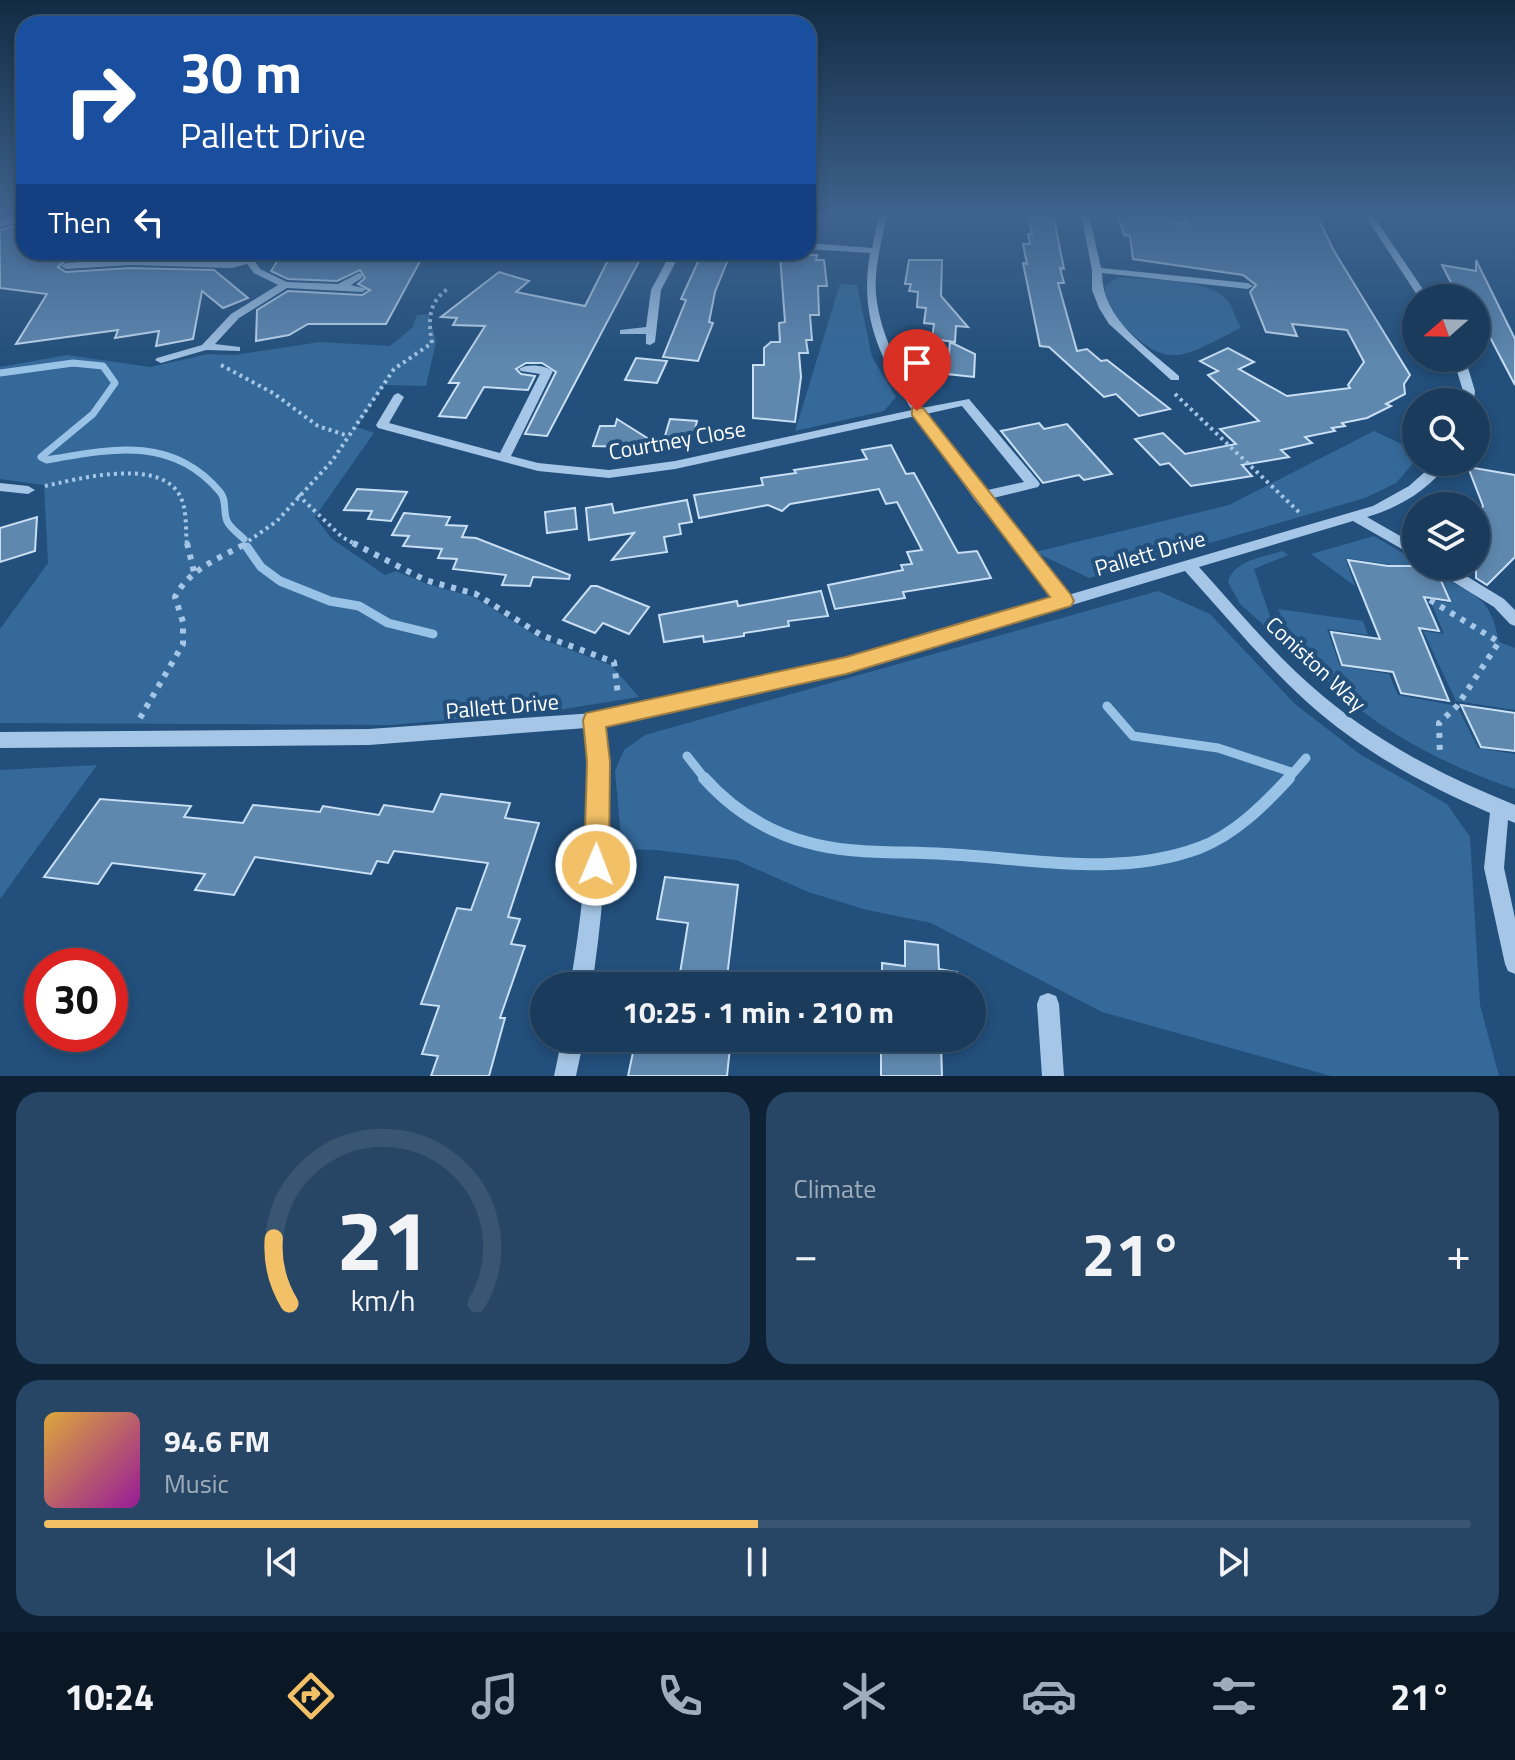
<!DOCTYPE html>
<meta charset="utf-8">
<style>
body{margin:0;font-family:"Titillium Web",sans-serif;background:#274665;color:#f1f3f6;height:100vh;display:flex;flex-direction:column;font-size:30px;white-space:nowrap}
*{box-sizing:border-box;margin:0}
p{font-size:26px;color:#9fadbb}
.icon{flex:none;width:44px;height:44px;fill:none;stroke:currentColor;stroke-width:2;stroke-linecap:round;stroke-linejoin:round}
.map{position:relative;height:1076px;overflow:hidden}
.sheet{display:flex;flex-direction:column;gap:16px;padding:16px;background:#0e2033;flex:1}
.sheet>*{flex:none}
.top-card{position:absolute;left:16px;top:16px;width:800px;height:244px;border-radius:24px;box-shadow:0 4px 12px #0003,0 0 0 2px #385572;background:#1a4fa0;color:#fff;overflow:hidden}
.needle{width:52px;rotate:250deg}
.fabs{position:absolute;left:1402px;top:284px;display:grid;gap:16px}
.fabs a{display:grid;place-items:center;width:88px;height:88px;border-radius:50%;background:#1a3b5c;box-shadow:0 4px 12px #0003,0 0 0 2px #385572;font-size:40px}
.speed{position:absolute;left:24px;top:948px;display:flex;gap:16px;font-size:40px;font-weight:700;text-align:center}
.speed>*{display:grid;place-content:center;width:104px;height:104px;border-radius:50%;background:#1a3b5c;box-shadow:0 4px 12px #0003,0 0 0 2px #385572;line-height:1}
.speed .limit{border:12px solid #d22;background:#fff;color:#111}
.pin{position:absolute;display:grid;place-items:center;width:68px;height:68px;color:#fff;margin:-82px -34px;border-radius:50% 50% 50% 0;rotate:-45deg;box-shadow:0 0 8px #0007}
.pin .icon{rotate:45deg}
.me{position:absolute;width:88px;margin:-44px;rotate:1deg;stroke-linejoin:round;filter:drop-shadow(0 0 6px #0008)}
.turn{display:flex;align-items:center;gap:28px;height:168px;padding:0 32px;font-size:36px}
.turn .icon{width:104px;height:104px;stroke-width:2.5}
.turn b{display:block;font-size:56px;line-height:68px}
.then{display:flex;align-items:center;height:76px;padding:0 32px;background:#0003;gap:16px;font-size:30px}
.big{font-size:60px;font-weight:700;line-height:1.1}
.sheet .tile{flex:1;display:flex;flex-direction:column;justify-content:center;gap:12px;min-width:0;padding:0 28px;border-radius:24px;background:#274665}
.sheet .dial{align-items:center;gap:0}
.dial svg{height:208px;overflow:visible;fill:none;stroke:#385572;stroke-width:7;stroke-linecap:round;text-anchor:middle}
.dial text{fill:#f1f3f6;stroke:none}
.song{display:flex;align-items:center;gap:24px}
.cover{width:96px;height:96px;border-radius:12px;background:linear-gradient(135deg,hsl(40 70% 55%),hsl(300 70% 35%))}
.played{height:8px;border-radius:4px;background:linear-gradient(90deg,#f1c067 50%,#385572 50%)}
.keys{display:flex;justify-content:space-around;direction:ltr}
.heat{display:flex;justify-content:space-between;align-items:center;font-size:44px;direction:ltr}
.sheet .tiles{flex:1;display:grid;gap:16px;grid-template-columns:1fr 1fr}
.tile:last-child{grid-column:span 2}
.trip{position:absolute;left:530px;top:972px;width:456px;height:80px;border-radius:40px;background:#1a3b5c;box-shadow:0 4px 12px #0003,0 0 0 2px #385572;font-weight:700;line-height:80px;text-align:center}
.menu{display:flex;height:128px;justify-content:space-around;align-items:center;background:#0a1825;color:#9fadbb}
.menu .icon{width:56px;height:56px}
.menu .selected{color:#f1c067}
.menu b{font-size:36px;color:#f1f3f6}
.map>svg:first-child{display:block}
.green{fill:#356999}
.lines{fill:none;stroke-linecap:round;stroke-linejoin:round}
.stream-far2{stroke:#99c2e7;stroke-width:7}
.stream-far1{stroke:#99c2e7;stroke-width:9}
.stream{stroke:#99c2e7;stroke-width:12}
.building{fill:#5f88af;stroke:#c8dff4;stroke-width:2}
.path-far1{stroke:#a5c6e6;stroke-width:4;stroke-dasharray:3 4;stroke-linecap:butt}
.path{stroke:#a5c6e6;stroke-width:6;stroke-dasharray:5 7;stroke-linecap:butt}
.minor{fill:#a5c6e6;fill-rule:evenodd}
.route{fill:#f1c067;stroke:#9d7d43;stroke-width:2}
.labels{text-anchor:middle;stroke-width:8;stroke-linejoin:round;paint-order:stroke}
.street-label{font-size:22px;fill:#fff;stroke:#224f7b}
</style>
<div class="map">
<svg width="1515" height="1076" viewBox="0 0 1515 1076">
<rect width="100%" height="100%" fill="#224f7b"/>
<g class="green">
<path d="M 1119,277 C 1145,280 1210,278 1227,300 C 1233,308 1236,320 1241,328 C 1187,353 1171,375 1123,325 C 1114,316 1104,300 1105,286 Z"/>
<polygon points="840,284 857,285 872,357 896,397 884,411 795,431"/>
<polygon points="429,314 436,342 426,386 384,385 357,427 374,433 315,517 332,539 385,575 396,571 427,584 474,597 541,639 611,665 639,697 552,711 391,725 0,723 0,629 48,563 44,485 0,479 0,367 67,355 150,367 208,354 235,355 320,342 390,346 412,328 417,315"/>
<polygon points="1374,431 1416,451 1416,460 1396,483 1365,498 1089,578 1035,552 1229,505"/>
<polygon points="1374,536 1416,561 1416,566 1433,571 1345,558 1355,586 1311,554"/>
<path d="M 1283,551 L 1288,555 L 1254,569 L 1277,637 L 1240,604 L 1228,582 C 1234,560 1263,557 1283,551 Z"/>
<path d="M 1441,576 C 1479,598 1490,597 1499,642 L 1515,648 L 1515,710 L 1456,701 L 1423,631 L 1444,634 L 1430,600 L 1452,603 Z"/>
<polygon points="1158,591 1210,614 1295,704 1361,755 1447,804 1470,837 1480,1005 1499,1076 1331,1076 1102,1012 931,923 867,910 808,892 736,860 656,850 622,849 615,771 624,750 645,735"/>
<path d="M 1278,609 L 1363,621 L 1368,635 L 1327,629 L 1340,666 L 1389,674 L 1398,695 L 1457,706 L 1478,748 L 1515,754 L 1515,789 C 1425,759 1316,700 1278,609 Z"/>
<polygon points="97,765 0,899 0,770"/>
</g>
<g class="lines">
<path class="stream-far2" d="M 0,373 L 73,363 L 103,366 L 115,383 L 93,414 L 41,457 L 47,460 C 110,449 172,435 220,492 C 227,500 223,512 227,521 C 230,528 239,534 244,539"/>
<g class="stream-far1">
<polyline points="247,547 261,567 280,581 330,601 359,606 388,623 433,634"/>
<polyline points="1107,706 1133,736 1218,748 1291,772"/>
<polyline points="687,756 706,780"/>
<polyline points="1287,780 1306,758"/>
</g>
<path class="stream" d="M 704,778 C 731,808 766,831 806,842 C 850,855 899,851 945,854 C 1028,858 1118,878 1199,848 C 1234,835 1264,805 1289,778"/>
</g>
<g class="building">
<polygon points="1118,214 1149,214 1186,225 1182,214 1317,216 1334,251 1410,375 1404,384 1405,394 1386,404 1391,406 1367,418 1342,423 1345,426 1332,428 1335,431 1305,437 1312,443 1281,450 1289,457 1242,465 1252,476 1191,486 1169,463 1160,465 1135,439 1163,433 1185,454 1236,444 1220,429 1259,421 1208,375 1218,371 1200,361 1228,348 1254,362 1239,369 1287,396 1350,388 1348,385 1364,362 1347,330 1292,324 1297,336 1266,332 1250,292 1256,285 1243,275 1133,259 1130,236 1124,235"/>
<polygon points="1029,218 1054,219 1064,269 1060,268 1064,283 1058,283 1077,351 1087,349 1101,361 1107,360 1170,409 1139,416 1116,394 1104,397 1049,347 1040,346 1023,263 1027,264 1023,244 1030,244 1028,234 1032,234"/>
<polygon points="24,224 24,252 228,252 223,259 130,256 66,260 58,267 66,272 130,268 214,270 248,298 223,308 202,291 193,339 156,346 159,331 115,338 118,330 16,344 47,294 0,288 0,230"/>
<polygon points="364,252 425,252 386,324 308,324 289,335 256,341 257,310 288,291 362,295 370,290 358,284 365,278 360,270 337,281 288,279 271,271 280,257"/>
<polygon points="612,252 644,252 547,436 525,434 556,372 542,363 526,363 516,369 521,374 535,376 528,390 484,387 466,418 439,416 459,383 449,383 485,326 453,325 457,318 441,317 499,272 529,281 516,292 585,306"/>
<polygon points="701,255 729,257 715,292 709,322 713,323 698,361 663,357 686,300 681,299"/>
<polygon points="780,255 817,255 816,260 824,260 827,286 818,286 819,315 810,315 812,340 806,340 808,353 799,353 801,377 795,422 753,418 753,365 764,365 764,348 771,342 780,342 779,323 785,322"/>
<polygon points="909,260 942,260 941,296 968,327 956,326 955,342 932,339 934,324 924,323 926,308 917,307 918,292 909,291 911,284 905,284"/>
<polygon points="1476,260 1515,339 1515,385 1483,324 1476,323 1476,298 1459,298 1442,265 1476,271"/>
<polygon points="950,342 975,354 974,377 947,374"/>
<polygon points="636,358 667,361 657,383 625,380"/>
<polygon points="617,419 663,448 593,446 600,426 615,426"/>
<polygon points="670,419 697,421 690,448 662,446"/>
<polygon points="1039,423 1044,429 1067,424 1112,474 1084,480 1079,475 1043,483 1001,431"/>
<polygon points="891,445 906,474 914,473 958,553 977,551 991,578 903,592 905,598 835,609 828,585 903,570 901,565 912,564 907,552 922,550 897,502 886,504 879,489 790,504 782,511 768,505 699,518 694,495 763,485 761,478 796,473 794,470 867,459 862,450"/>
<polygon points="1468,467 1515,475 1515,557 1487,585 1476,578 1476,518 1483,506"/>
<polygon points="357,489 407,492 391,521 368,519 372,511 344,510"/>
<polygon points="687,500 692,522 679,524 681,534 664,537 667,552 612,560 634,533 589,540 586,508 612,504 614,513"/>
<polygon points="575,508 577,529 547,533 545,512"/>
<polygon points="404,513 450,517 446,525 467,526 462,537 476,538 570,575 569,579 533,577 530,586 502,585 506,575 453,569 457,559 438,558 442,549 403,546 409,536 392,535"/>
<polygon points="37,517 35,551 0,562 0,528"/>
<polygon points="1348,560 1388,566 1429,566 1439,576 1450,601 1424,597 1439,631 1419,628 1449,701 1401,693 1393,672 1342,665 1331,632 1380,639"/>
<polygon points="591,586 597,586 649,607 629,634 603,623 595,633 563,620"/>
<polygon points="821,591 828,616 788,621 789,626 744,633 744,636 704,642 703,636 664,642 659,615 737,601 738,606"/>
<polygon points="1461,705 1515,713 1515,751 1481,747"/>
<polygon points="441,794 510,803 505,818 539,823 508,917 520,919 511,944 525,946 500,1018 505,1018 489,1076 431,1076 438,1056 422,1054 439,1006 421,1004 457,908 471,910 488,863 394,851 388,863 377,861 371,874 255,857 234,895 195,890 205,874 112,863 98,884 44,877 100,799 191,806 184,817 243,823 253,805 320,812 323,806 379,815 384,805 433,812"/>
<polygon points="665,877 738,885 726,986 678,986 688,923 657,919"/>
<polygon points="905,941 938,945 939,969 957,972 956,986 882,986 882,963 905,966"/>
<polygon points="636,1038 731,1038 727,1076 628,1076"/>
<polygon points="881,1038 941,1045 942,1076 881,1076"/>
</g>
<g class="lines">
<g class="path-far1">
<polyline points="221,365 273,393 318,426 348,436"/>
<polyline points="1175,394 1301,514"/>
<path d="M 45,486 C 77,479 153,459 177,491 C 188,506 185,527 187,545"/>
<polyline points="298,495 342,537 357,545"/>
<path d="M 243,545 L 277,521 L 332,461 L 394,369 L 432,343 C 428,320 428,302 449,288"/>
</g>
<g class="path">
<polyline points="187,543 194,572"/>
<polyline points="353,543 425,580 476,594 541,635 614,662 618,695"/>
<polyline points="1430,600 1499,642 1457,706 1439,723 1440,756"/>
<path d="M 140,718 L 183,644 L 183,622 L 175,597 C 189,569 220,558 247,543"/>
</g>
<g class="minor">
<path d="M 879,214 L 887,214 C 882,240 874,267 876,294 C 880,336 901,372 922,408 L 969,399 L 1038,481 L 1040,484 L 1038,487 L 989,499 L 1068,595 L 1373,506 L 1409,486 L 1436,462 L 1449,462 C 1430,489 1399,508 1367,517 L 1416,545 L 1416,557 L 1353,521 L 1199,567 C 1239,611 1277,658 1323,696 C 1380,744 1446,777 1515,805 L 1515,823 L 1508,820 L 1504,868 L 1515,918 L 1515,974 L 1508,971 L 1505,964 L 1484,868 L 1490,813 C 1424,785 1360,750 1307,702 C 1263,662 1225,615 1185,571 L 846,673 L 603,725 C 611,813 605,899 592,986 L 570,986 C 585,900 592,815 586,728 L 369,745 L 0,748 L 0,732 L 369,729 L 594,713 L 846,659 L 1054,599 L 974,499 L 916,416 L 675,469 L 609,478 L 538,471 L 378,428 L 376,425 L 394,395 L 398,393 L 404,397 L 389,423 L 500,453 L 540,374 L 521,371 L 519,369 C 527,363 545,365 553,371 L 511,456 L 538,463 L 609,470 L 675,461 L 912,410 C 880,356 859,318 870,253 L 808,249 L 808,243 L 872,248 ZM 962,406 L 1024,482 L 983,491 L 926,414 Z"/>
<path d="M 1081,214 L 1089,214 L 1101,268 L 1248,283 L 1253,286 L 1248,289 L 1102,273 C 1102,320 1147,347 1179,376 L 1179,380 L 1171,380 L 1109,324 L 1099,308 L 1092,290 L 1092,270 Z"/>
<polygon points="1364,214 1372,214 1429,298 1419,298"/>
<polygon points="24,215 24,221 0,227 0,221"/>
<polygon points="252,252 263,252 254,260 260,269 287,282 338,284 359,273 362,274 362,278 351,285 367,289 362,292 287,288 239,318 215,344 240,347 240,351 206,350 161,363 155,360 157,358 202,345 231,314 278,285 254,273 247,264 232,268 130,265 66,269 61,266 66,263 130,259 232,262 246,258"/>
<polygon points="671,252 681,252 661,290 655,342 650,345 646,344 646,334 620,334 620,330 646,327 651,290"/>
<polygon points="1453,358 1465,358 1475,391 1474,402 1462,402 1463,391"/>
<polygon points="0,483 28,486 35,490 28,494 0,491"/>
<polygon points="1432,566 1450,566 1504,599 1515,610 1515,626 1510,624 1494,607 1434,570"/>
<polygon points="1048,993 1056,996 1059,1004 1064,1076 1042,1076 1037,1004 1040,996"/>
<polygon points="562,1038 584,1038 576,1076 554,1076"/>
</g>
</g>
<linearGradient id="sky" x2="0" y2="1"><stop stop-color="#132b44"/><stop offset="0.59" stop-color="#3e638d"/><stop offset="1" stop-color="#3e638d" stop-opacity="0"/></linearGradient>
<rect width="1515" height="365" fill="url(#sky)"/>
<polygon class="route" points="912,408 923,408 1071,595 1074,601 1071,606 846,674 606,727 610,762 609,865 605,873 596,877 587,873 584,865 587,762 583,720 586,713 846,657 1050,597 912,415"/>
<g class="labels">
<g class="street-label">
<text transform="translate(677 440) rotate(-10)" y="8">Courtney Close</text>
<text transform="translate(1150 553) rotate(-16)" y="8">Pallett Drive</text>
<text transform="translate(1316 664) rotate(43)" y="8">Coniston Way</text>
<text transform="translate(502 706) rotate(-5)" y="8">Pallett Drive</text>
</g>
</g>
</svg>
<div class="fabs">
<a><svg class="needle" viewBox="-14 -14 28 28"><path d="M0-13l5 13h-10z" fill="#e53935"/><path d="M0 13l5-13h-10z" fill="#9fadbb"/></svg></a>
<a><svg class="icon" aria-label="search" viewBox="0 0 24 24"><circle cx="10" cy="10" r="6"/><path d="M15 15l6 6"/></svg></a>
<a><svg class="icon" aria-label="layers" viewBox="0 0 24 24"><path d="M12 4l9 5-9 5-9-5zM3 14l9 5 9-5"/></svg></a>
</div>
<div class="speed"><div class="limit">30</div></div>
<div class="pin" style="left:917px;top:411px;background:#d93025"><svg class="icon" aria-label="arrive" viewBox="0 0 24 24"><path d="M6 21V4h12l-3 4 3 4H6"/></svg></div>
<svg class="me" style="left:596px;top:865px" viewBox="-20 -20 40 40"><circle r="17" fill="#f1c067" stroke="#fff" stroke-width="3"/><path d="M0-11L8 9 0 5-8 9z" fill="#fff"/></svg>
<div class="trip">10:25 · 1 min · 210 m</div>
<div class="top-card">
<div class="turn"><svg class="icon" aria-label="right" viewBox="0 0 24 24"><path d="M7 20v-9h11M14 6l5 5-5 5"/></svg><div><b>30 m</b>Pallett Drive</div></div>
<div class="then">Then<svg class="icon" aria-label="left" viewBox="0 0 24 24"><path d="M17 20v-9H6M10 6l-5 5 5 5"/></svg></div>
</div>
</div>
<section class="sheet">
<div class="tiles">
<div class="tile dial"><svg viewBox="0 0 100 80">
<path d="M14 69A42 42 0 1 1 86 69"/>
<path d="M14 69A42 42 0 0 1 8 44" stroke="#f1c067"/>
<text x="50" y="56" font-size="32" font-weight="700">21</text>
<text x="50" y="72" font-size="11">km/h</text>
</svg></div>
<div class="tile"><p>Climate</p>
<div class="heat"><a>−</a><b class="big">21°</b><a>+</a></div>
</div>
<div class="tile">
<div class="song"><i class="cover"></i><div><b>94.6 FM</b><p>Music</p></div></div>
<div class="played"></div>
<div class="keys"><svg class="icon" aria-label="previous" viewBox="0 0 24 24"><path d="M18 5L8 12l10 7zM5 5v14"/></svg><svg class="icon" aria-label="pause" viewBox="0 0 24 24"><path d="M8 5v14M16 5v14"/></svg><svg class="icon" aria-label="next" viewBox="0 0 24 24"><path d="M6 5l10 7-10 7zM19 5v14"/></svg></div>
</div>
</div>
</section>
<nav class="menu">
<b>10:24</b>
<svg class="icon selected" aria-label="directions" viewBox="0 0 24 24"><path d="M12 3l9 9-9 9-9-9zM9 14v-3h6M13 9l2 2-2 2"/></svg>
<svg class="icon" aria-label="music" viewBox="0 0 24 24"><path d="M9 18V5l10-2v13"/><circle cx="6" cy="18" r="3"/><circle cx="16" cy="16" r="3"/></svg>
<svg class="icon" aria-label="phone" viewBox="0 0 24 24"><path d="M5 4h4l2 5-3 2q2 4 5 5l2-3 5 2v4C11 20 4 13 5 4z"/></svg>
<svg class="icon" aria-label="climate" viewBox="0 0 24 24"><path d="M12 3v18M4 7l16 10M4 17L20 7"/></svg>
<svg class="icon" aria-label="car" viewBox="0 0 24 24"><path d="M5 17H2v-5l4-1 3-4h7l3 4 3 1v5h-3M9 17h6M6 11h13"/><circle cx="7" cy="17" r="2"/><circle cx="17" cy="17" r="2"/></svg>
<svg class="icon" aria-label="filters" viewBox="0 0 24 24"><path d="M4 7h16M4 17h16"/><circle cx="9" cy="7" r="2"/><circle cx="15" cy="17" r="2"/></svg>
<b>21°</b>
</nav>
